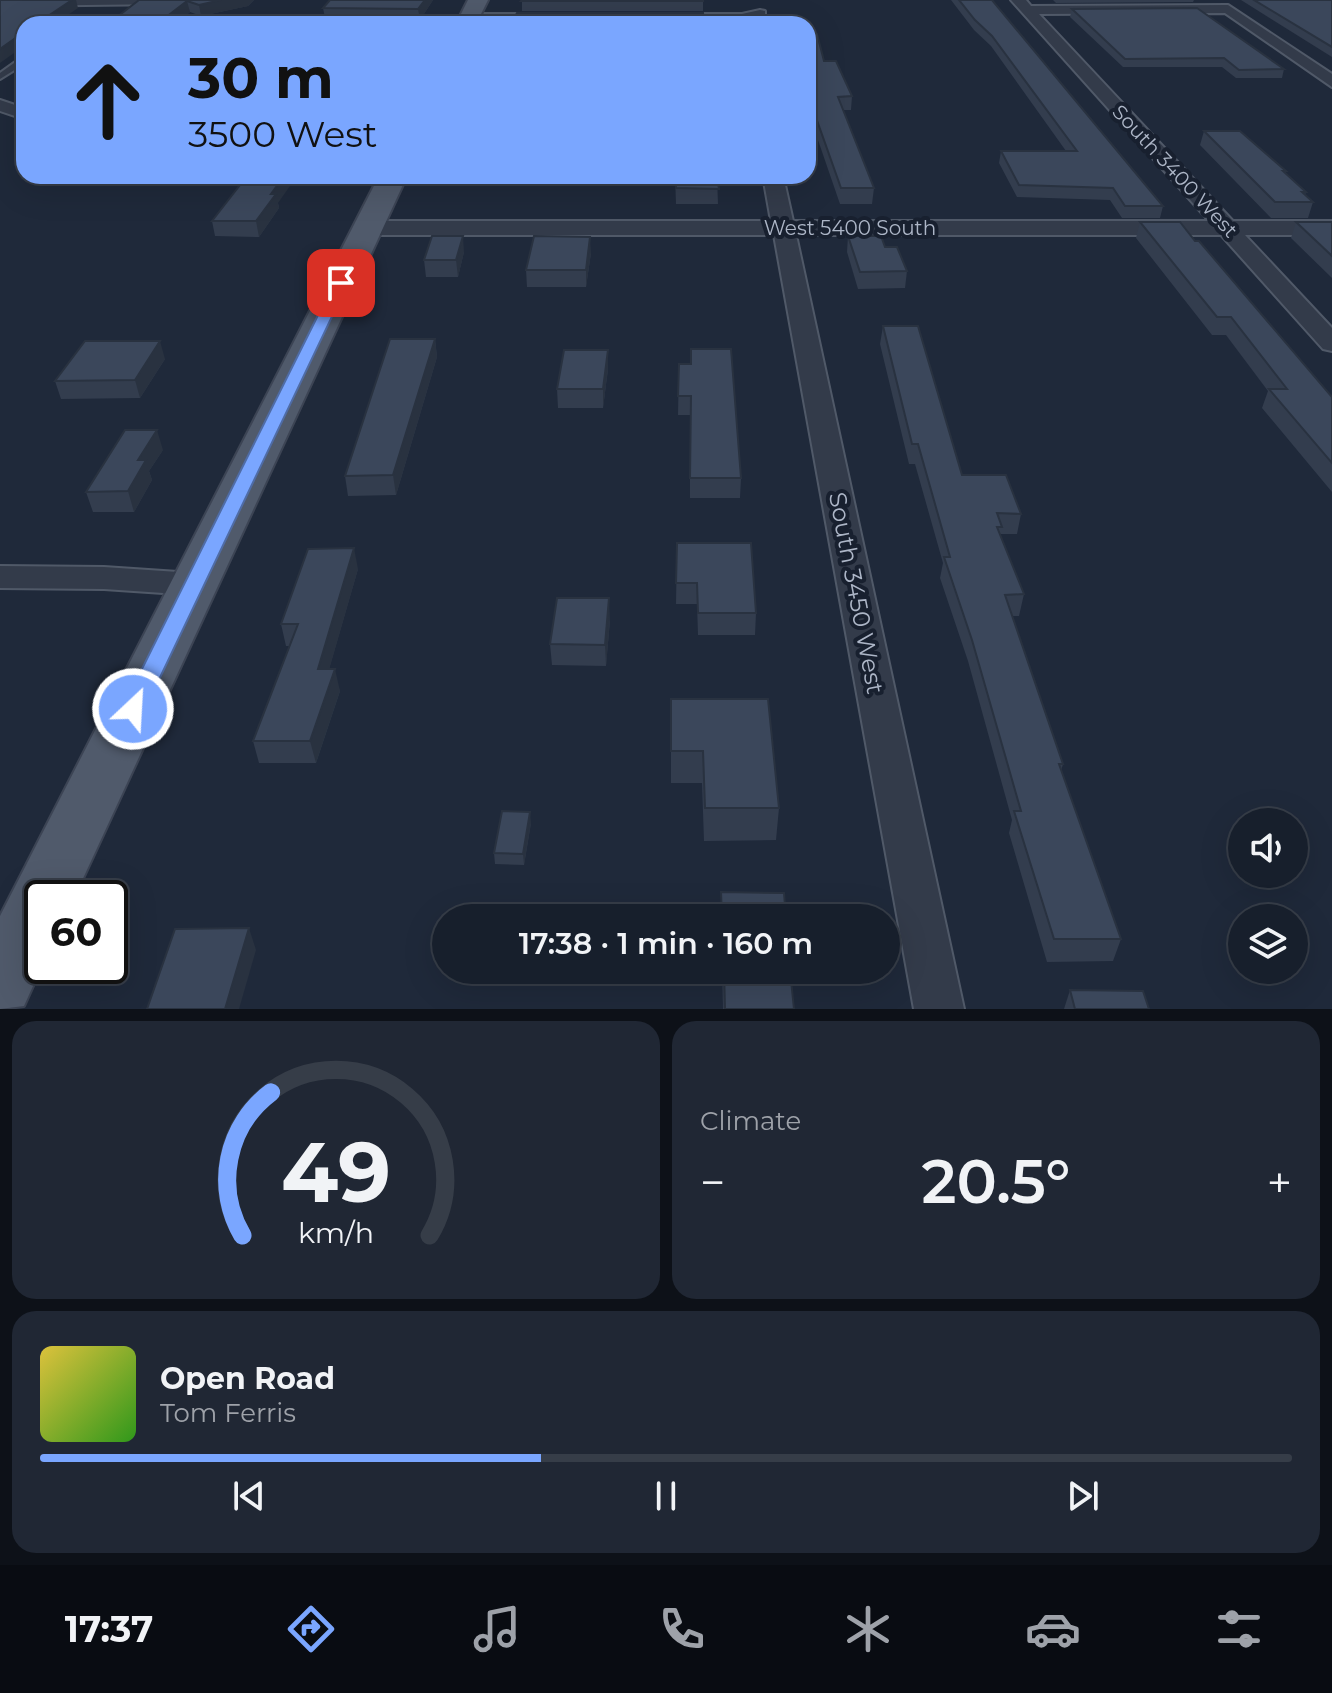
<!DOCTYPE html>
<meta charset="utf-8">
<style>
body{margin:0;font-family:Montserrat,sans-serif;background:#202734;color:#f1f3f6;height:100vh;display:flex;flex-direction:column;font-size:30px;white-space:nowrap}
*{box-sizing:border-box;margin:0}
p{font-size:26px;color:#9ea2a9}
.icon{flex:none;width:44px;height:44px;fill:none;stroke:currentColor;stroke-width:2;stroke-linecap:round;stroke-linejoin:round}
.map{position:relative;height:1009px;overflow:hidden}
.sheet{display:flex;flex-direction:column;gap:12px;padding:12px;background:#0d1118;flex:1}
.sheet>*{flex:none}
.banner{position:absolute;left:16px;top:16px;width:800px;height:168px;border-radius:24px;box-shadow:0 8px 32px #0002,0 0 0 2px #363d48;background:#7aa6ff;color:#111;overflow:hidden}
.tools{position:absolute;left:1228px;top:808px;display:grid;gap:16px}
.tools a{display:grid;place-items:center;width:80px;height:80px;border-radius:50%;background:#171f2c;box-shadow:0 8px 32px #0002,0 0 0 2px #363d48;font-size:40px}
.speed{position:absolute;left:24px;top:880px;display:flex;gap:16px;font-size:40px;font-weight:700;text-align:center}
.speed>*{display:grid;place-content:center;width:104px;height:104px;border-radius:50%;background:#171f2c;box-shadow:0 8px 32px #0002,0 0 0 2px #363d48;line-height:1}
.speed .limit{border:4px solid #111;border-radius:12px;background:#fff;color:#111}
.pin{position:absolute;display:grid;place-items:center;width:68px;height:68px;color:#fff;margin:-34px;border-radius:16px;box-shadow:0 4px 12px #0006}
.me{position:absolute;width:88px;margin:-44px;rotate:25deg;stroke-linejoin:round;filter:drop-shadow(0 0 6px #0008)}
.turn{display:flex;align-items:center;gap:28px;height:168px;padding:0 40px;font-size:36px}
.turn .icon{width:104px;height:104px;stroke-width:2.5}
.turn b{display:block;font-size:56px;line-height:68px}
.big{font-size:60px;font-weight:600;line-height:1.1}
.sheet .card{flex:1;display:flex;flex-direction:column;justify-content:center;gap:12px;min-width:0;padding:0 28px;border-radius:24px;background:#202734}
.sheet .dial{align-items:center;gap:0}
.dial svg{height:208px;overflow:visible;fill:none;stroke:#363d48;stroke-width:7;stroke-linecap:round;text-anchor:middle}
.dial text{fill:#f1f3f6;stroke:none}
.song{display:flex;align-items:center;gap:24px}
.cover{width:96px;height:96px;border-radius:12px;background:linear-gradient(135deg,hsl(50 70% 55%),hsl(110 70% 35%))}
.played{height:8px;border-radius:4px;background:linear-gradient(90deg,#7aa6ff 40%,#363d48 40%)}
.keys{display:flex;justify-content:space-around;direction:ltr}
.heat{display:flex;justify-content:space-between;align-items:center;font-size:44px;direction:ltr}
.sheet .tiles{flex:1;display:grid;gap:12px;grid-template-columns:1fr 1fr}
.card:last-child{grid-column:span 2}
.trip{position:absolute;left:432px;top:904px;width:468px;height:80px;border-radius:40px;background:#171f2c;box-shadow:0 8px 32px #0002,0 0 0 2px #363d48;font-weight:600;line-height:80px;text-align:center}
.menu{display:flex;height:128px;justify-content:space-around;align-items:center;background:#090c12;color:#9ea2a9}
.menu .icon{width:56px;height:56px}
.menu .current{color:#7aa6ff}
.menu b{font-size:36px;color:#f1f3f6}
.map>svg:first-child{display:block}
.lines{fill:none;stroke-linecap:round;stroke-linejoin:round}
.lane-casing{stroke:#505968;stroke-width:4}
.street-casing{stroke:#505968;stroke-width:4}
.primary-casing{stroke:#3c4454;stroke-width:4}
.lane{fill:#333b4a;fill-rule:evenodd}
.street{fill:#333b4a;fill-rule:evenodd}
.primary{fill:#505a6b;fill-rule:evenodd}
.wall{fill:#333d4e}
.shaded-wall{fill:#293240}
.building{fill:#3b475b;stroke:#293240;stroke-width:2}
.route{fill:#7aa6ff;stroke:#4f6ca6;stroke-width:2}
.labels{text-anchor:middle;stroke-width:8;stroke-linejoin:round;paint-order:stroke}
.far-street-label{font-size:20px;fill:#adb6c7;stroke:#18202f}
.street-label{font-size:24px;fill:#adb6c7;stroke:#18202f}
</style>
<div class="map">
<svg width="1332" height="1009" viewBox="0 0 1332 1009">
<rect width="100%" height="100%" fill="#1f293a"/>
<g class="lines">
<g class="lane-casing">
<polygon id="lane" points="21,58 24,58 24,64 0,79 0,73"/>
</g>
<g class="street-casing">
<g id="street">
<polygon points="0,0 179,0 172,4 0,6"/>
<polygon points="1011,0 1026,0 1031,6 1228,5 1332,74 1332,87 1225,13 1039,14 1233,221 1332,221 1332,235 1245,235 1332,328 1332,351 1323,349 1221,235 796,235 964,1009 914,1009 774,235 368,235 357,228 368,221 771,221 763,176 783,176 793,221 1209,221"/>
<polygon points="760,10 765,11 765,17 742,22 660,22 653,18 660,14 742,14"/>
<polygon points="469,14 557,14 564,18 557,22 464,21 462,18"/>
<polygon points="0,100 24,108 24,119 0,111"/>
<polygon points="0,566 104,567 193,573 205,576 210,584 205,592 193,595 104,589 0,588"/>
</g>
</g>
<g class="primary-casing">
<g id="primary">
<polygon points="468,0 488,0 476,24 456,24"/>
<polygon points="379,176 407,176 74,898 42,898 42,966 24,1006 0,1009 0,916"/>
</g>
</g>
<use href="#lane" class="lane"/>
<use href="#street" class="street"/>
<use href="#primary" class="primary"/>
</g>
<g class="wall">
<polygon points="139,0 254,0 248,6 201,16 190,12 175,24 108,24"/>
<polygon points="330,0 433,0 420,20 325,18 323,8"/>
<rect x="522" y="0" width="181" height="11"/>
<polygon points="951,0 992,0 1163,206 1160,218 1122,218 1110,200 1017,197 999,163 1001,151 1066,151 991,46 974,30"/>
<polygon points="1053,0 1194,0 1193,2 1056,3"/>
<polygon points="1241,0 1332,0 1332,57"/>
<polygon points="1072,9 1284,69 1282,78 1236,78 1222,67 1123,67 1070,17"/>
<polygon points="808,34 824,61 852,96 851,110 843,110 874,188 872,204 840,204 808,111"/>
<polygon points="1204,131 1286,171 1286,173 1306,192 1305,195 1313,202 1308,218 1271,218 1200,145"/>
<rect x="465" y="176" width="39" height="2"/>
<polygon points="675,176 717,176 718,204 676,204"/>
<polygon points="278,203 279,208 259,237 215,236 212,221"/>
<polygon points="1140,222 1195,241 1332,397 1332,492 1262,408 1268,391 1226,335 1212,335 1136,238"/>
<polygon points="1296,222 1332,222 1332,278 1291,238"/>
<polygon points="848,236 885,247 907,271 905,288 858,289 847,252"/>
<polygon points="464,252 458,277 426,277 424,260"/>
<polygon points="591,253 586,287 527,287 526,270"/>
<polygon points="883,326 962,475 1021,514 1017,534 1001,534 1000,536 1024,594 1019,616 1012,616 1063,764 1061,771 1121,939 1113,961 1047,962 1009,833 1012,820 968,661 940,578 943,563 915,464 909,464 880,344"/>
<polygon points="435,339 437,357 396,495 348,496 345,476"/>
<polygon points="165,359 140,398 61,399 55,381"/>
<polygon points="679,364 741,478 740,498 690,498 690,415 678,415"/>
<polygon points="608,369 603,408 558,408 557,389"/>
<polygon points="163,450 149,471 152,480 134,512 93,512 86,492"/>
<polygon points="677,543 756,613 755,635 698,635 697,604 676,604"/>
<polygon points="358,569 329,669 340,691 316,763 259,763 253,741 290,646 286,646 281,624"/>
<polygon points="610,620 606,666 552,665 550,644"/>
<polygon points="671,699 779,808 776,840 704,841 702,783 671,783"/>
<polygon points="531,823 524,865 495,864 494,853"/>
<polygon points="722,970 790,970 794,1009 723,1009"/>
<polygon points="1070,990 1149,1009 1064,1009"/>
</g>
<g class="shaded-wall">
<polygon points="72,0 76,0 78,8 55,24 36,24"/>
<polygon points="221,0 254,0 248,6 201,16 199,5"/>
<polygon points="425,0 433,0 420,20 418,9"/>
<polygon points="187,1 190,12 175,24 157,24"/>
<polygon points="24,32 24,46 0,63 0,49"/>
<polygon points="284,176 297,176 278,203 279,208 259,237 256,221 271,194"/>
<polygon points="463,236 464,252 458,277 456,260"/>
<polygon points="590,237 591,253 586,287 586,270"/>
<polygon points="435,339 437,357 396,495 393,475"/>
<polygon points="160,341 165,359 140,398 135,380"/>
<polygon points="608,350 608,369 603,408 603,389"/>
<polygon points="157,430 163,450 149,471 152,480 134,512 128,491 138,460"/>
<polygon points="354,548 358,569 323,691 318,669"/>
<polygon points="609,598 610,620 606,666 605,645"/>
<polygon points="335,669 340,691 316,763 310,741"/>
<polygon points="530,812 531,823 524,865 523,854"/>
<polygon points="249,928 256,950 239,1009 225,1009"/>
</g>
<g class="building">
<polygon points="0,0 72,0 36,24 24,24 24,32 0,49"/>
<polygon points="139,0 221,0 199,5 187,1 157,24 108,24"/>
<polygon points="330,0 425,0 418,9 323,8"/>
<polygon points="522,0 703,0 703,1 521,1"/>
<polygon points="959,0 992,0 1163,206 1125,206 1113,188 1019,185 1001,151 1077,151 992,36 975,20"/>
<polygon points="1254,0 1332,0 1332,47"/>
<polygon points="1197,8 1284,69 1239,70 1224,58 1125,59 1072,9"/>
<polygon points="517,13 703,13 704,24 511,24"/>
<polygon points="808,34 817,34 824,61 836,61 852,96 838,97 874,188 841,188 808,95"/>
<polygon points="1204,131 1240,131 1286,171 1283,171 1306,192 1302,192 1313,202 1275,202"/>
<polygon points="247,176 284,176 271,194 276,194 256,221 212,221"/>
<polygon points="675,176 717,176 719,189 676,188"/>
<polygon points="1140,222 1180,222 1195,241 1199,241 1332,397 1332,463 1269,389 1287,389 1231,317 1217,317"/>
<polygon points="1296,222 1332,222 1332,256"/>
<polygon points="432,236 463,236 456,260 424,260"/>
<polygon points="534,236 590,237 586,270 526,270"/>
<polygon points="848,236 881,236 885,247 897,247 907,271 860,272"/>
<polygon points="883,326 918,326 962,475 1006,475 1021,514 997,513 1002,527 997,527 1024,594 1005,595 1063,764 1059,764 1121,939 1054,939 1014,811 1021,811 972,640 944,557 950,557 918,444 912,444"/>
<polygon points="390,339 435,339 393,475 345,476"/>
<polygon points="85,341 160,341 135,380 55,381"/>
<polygon points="691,349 731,349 741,478 690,478 691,396 678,396 679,364 691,364"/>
<polygon points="564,350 608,350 603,389 557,389"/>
<polygon points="125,430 157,430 138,460 146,460 128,491 86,492"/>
<polygon points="677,543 751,543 756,613 698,613 697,583 676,583"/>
<polygon points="354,548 318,669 335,669 310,741 253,741 298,624 281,624 308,549"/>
<polygon points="557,598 609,598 605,645 550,644"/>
<polygon points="671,699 768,699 779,808 705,808 703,751 671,751"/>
<polygon points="502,811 530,812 523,854 494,853"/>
<polygon points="721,892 784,893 786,918 722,918"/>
<polygon points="249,928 225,1009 147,1009 175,929"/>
<polygon points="724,970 790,970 794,1009 725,1009"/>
<polygon points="1070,990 1143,991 1149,1009 1075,1009"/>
</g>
<polygon class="route" points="341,279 348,283 145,709 141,715 125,715 122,709 334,283"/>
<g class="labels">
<g class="far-street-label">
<text transform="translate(1175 171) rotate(47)" y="7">South 3400 West</text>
<text x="850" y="235">West 5400 South</text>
</g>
<g class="street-label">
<text transform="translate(856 593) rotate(79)" y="8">South 3450 West</text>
</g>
</g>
</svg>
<div class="tools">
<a><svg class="icon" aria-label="sound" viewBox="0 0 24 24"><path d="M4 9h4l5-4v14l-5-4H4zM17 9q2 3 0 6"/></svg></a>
<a><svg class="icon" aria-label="layers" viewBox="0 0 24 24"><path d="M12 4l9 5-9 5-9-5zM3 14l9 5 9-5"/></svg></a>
</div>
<div class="speed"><div class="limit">60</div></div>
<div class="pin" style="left:341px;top:283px;background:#d93025"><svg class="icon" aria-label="arrive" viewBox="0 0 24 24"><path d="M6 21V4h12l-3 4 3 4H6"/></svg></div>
<svg class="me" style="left:133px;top:709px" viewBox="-20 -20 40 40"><circle r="17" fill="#7aa6ff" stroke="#fff" stroke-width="3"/><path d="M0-11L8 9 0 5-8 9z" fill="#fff"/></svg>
<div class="trip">17:38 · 1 min · 160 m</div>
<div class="banner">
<div class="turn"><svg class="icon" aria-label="ahead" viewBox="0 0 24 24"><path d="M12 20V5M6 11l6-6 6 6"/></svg><div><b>30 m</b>3500 West</div></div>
</div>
</div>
<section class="sheet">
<div class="tiles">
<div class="card dial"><svg viewBox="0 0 100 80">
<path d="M14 69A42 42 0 1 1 86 69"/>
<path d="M14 69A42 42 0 0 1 25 14" stroke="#7aa6ff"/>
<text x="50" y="56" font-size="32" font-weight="700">49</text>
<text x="50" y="72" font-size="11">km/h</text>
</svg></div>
<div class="card"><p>Climate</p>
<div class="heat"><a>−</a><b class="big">20.5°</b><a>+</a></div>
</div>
<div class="card">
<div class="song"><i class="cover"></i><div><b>Open Road</b><p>Tom Ferris</p></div></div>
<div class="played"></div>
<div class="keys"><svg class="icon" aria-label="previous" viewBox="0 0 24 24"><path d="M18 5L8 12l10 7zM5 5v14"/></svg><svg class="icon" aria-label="pause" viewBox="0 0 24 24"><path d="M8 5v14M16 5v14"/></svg><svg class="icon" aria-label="next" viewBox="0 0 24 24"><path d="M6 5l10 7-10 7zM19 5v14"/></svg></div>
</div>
</div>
</section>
<nav class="menu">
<b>17:37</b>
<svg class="icon current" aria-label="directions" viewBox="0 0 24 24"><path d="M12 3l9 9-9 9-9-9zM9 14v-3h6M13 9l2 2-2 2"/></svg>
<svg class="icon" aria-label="music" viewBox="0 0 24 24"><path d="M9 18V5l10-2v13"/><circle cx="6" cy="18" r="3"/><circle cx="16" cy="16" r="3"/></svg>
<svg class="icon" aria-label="phone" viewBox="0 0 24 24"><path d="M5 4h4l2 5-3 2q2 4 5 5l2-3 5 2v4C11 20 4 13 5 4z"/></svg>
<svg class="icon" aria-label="climate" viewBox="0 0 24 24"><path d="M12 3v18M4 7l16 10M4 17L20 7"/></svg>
<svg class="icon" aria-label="car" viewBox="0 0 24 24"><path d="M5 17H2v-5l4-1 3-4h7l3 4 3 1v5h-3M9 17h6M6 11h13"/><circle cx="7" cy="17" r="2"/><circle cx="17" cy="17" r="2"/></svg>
<svg class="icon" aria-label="filters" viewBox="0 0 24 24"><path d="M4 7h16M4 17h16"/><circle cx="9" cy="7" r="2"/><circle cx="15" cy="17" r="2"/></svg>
</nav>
